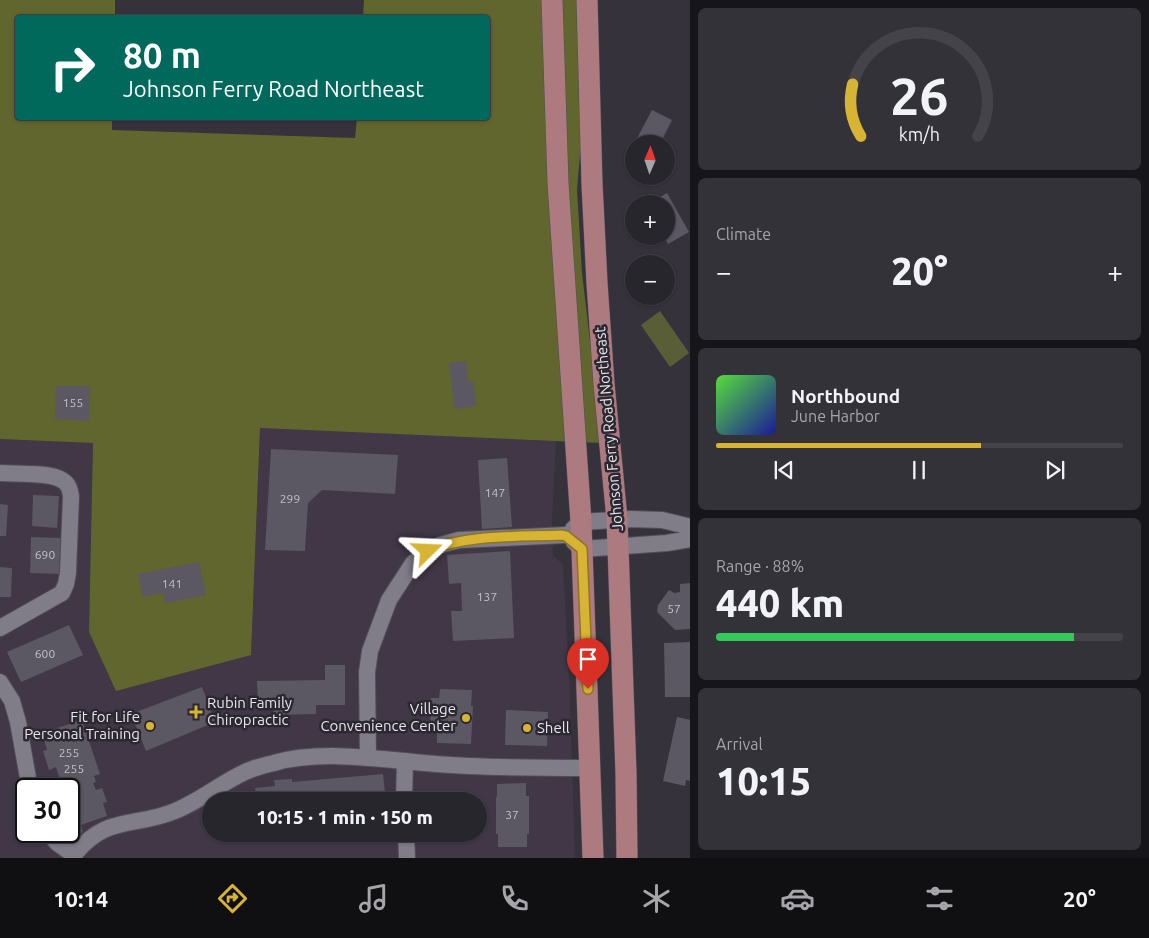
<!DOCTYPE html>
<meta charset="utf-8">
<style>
body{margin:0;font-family:Ubuntu,sans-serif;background:#343239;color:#f1f3f6;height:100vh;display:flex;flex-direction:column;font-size:19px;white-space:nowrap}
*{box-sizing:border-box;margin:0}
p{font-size:16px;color:#a5a5aa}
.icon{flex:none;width:28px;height:28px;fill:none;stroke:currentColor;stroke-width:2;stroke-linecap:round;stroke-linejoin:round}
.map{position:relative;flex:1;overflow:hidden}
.side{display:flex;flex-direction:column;gap:8px;padding:8px;background:#161519;width:459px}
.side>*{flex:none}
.hud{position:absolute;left:15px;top:15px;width:475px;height:105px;border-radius:5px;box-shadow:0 1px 4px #0004,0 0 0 1px #444349;background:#00695c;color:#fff;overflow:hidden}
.needle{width:32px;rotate:2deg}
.controls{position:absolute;left:625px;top:135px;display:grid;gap:10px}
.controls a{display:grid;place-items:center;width:50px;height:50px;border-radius:50%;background:#28262d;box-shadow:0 1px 4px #0004,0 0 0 1px #444349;font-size:25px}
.speed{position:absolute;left:15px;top:778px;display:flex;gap:10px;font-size:25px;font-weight:700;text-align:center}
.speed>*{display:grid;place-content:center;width:65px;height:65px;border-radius:50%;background:#28262d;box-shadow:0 1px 4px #0004,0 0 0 1px #444349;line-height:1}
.speed .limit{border:2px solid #111;border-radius:8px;background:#fff;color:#111}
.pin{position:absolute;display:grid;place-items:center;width:42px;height:42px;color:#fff;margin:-51px -21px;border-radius:50% 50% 50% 0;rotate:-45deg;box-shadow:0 0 5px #0007}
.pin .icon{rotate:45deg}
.me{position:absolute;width:55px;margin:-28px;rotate:69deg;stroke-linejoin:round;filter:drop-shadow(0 0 4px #0008)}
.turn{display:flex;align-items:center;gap:18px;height:105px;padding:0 25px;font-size:22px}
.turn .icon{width:65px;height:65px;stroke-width:2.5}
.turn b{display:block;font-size:35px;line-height:42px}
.big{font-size:38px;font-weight:800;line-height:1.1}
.side .widget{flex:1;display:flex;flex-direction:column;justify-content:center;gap:8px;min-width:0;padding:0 18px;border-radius:8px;background:#343239}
.side .dial{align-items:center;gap:0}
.dial svg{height:130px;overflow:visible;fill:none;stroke:#444349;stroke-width:7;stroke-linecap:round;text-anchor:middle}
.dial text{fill:#f1f3f6;stroke:none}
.song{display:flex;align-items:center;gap:15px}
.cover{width:60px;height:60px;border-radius:8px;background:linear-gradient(135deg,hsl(110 70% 55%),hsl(240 70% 35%))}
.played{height:5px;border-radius:2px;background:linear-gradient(90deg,#d8b434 65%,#444349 65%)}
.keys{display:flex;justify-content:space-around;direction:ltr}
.heat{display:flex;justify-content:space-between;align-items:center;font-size:28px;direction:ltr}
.charge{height:8px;border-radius:4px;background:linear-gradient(90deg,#34c759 88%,#444349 0)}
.trip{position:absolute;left:202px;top:792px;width:285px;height:50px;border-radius:25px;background:#28262d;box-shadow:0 1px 4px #0004,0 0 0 1px #444349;font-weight:800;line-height:50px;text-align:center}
.tab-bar{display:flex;height:80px;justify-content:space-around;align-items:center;background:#100f12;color:#a5a5aa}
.tab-bar .icon{width:35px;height:35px}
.tab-bar .selected{color:#d8b434}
.tab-bar b{font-size:22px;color:#f1f3f6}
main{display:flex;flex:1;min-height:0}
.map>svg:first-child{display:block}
.commercial{fill:#413747;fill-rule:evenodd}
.green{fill:#595e37}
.forest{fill:#60662e}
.building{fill:#5b5763}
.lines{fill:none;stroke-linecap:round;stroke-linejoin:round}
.minor-casing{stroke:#524e57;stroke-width:18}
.major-casing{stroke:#524e57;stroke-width:22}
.minor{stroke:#807c88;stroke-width:16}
.major{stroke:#ad7a80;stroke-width:21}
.route-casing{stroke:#8c7522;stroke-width:12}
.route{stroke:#d8b434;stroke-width:9}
.poi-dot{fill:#d8b434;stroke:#2b2832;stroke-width:2}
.labels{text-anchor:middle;stroke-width:5;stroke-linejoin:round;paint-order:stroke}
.number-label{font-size:12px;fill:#c4c1c9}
.street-label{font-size:15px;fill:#e7e4eb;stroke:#2b2832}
.poi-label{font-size:15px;fill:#e7e4eb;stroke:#2b2832;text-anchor:start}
</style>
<main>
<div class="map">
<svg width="691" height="858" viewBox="0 0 691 858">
<rect width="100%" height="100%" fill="#35323c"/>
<path class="commercial" d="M 260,428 L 556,441 L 552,522 L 553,556 L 563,564 L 570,697 L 575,858 L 0,858 L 0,439 L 93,443 L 89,632 L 251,655 ZM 26,789 L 69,789 L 69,831 L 26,831 ZM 211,801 L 479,801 L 479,834 L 211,834 Z"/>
<polygon class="green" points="660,311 689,353 670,367 641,325"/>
<polygon class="forest" points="0,0 115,0 115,17 18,18 18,118 112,118 112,130 355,138 357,118 488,118 488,18 363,17 364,0 594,0 577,189 582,273 602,443 260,428 251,655 116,691 89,632 93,443 0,439"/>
<g class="building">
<polygon points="652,110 672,120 660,144 634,144"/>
<polygon points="667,193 689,232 668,244 664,236 666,236 666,204 648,204"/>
<polygon points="466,361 468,381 473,381 476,406 455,409 449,363"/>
<polygon points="56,386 90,386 89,421 55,419"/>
<polygon points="271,449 398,455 395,494 322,490 308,503 305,551 265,550"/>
<polygon points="507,458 512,527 482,529 478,460"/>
<polygon points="33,495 59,496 57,528 32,526"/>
<polygon points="0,504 8,505 6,536 0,536"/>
<polygon points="31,537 61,538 59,574 30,573"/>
<polygon points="510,551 514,638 453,641 451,611 462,611 461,583 449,584 447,555"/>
<polygon points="199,562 206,595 165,603 163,593 143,597 138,574"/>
<polygon points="0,567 12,568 11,597 0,597"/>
<polygon points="691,583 691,629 675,630 657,612 658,605 669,590 674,593 680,592 680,584"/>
<polygon points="69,625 83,655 21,682 7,652"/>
<polygon points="691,642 691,697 665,697 664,643"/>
<polygon points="325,665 345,665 345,705 316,705 316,714 274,715 274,708 258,709 257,681 325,680"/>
<polygon points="202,687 215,722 146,751 131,714"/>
<polygon points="440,689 472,690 471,706 473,706 471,744 437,743 437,732 430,732 431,698 439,698"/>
<polygon points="506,710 548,712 547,746 505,745"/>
<polygon points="677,717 691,720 691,781 686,780 685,786 663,781"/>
<polygon points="82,720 100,774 94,776 96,782 93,783 96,790 102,788 107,802 103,803 107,816 81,825 83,832 67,838 65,831 69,831 69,789 63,789 56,767 49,770 43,751 47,750 42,733"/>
<polygon points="383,774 386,801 225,801 224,797 250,794 250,798 256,797 255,788 275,786 274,780 292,779 292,782"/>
<polygon points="526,783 526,796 529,796 529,834 527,834 527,847 498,847 498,834 496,834 496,797 497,797 497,784"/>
</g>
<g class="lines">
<g class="minor-casing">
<g id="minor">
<path d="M 0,473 C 15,474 50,472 62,480 C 69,484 70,490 71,496 L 68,573 L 66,584 L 62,593 L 0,628"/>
<polyline points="573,529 581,522 630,519 662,520 691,527"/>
<polyline points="574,542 582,549 667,543 691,539"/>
<polyline points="0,682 12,701 18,722 30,789"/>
<polyline points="368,758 367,672 370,651 389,600 413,563 428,551 440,545 459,540 566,535"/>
<polyline points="404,801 405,761"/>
<path d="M 47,831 L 57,843 L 74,855 C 106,814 135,828 175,811 C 200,801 221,783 245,772 C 254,768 264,765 274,763 C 321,749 387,760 436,764 C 487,768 539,768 591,768"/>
<polyline points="406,834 407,858"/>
</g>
</g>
<g class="major-casing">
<g id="major">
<polyline points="552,0 558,183 581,522 593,858"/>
<polyline points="587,0 592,184 597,283 604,384 617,519 626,773 627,858"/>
</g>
</g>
<use href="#minor" class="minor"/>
<use href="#major" class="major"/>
</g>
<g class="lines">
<g class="route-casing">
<path id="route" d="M 428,551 C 464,534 521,537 562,535 L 566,536 L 582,549 L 588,689"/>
</g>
<use href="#route" class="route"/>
</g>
<g class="poi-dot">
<path d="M193.5 704.5h5v5h5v5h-5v5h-5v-5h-5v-5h5z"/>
<circle cx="466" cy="718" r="5"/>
<circle cx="150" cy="726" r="5"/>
<circle cx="527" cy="728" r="5"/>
</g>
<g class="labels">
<g class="number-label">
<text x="73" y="407">155</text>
<text x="495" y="497">147</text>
<text x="290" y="503">299</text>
<text x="45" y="559">690</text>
<text x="172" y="588">141</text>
<text x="487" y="601">137</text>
<text x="674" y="613">57</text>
<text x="45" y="658">600</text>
<text x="69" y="757">255</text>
<text x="74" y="773">255</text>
<text x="512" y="819">37</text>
</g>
<g class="street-label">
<text transform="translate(609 429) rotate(-95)" y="5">Johnson Ferry Road Northeast</text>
</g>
<g class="poi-label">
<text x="207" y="708">Rubin Family<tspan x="207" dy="17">Chiropractic</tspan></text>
<text x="456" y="714" text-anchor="end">Village<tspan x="456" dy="17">Convenience Center</tspan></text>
<text x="140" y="722" text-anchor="end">Fit for Life<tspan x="140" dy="17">Personal Training</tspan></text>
<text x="537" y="733">Shell</text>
</g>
</g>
</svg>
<div class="controls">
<a><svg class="needle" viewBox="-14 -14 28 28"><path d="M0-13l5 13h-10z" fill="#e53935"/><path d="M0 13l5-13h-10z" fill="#a5a5aa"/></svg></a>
<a>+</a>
<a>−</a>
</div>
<div class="speed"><div class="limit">30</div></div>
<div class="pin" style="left:588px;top:689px;background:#d93025"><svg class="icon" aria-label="arrive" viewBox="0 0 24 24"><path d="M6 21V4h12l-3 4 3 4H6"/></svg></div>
<svg class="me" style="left:428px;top:551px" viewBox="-20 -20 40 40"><path d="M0-17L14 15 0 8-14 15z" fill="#d8b434" stroke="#fff" stroke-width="4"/></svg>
<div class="trip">10:15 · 1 min · 150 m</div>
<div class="hud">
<div class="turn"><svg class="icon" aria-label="right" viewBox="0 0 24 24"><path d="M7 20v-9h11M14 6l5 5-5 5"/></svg><div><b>80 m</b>Johnson Ferry Road Northeast</div></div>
</div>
</div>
<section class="side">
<div class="widget dial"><svg viewBox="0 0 100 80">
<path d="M14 69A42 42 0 1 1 86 69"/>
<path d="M14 69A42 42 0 0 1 9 37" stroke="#d8b434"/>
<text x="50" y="56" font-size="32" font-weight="700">26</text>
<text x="50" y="72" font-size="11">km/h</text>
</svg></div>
<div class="widget"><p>Climate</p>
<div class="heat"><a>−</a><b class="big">20°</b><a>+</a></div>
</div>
<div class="widget">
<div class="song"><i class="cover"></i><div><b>Northbound</b><p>June Harbor</p></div></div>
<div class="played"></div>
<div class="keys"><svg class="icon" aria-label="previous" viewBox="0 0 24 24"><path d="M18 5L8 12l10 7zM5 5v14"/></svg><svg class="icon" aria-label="pause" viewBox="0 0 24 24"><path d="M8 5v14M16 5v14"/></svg><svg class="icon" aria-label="next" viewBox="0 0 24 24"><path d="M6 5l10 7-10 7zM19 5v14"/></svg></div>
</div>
<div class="widget"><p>Range · 88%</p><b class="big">440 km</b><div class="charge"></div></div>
<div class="widget"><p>Arrival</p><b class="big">10:15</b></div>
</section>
</main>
<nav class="tab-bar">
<b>10:14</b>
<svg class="icon selected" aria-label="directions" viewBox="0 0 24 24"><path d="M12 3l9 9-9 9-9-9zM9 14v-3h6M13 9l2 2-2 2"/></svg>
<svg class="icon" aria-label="music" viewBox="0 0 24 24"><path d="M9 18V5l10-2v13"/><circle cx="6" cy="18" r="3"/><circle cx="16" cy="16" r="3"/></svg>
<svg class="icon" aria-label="phone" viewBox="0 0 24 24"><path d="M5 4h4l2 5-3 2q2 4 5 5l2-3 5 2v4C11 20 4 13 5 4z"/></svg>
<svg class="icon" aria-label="climate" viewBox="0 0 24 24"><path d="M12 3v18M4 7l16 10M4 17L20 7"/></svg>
<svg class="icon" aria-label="car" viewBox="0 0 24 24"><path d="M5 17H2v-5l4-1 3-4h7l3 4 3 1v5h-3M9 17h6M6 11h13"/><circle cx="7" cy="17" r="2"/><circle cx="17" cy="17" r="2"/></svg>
<svg class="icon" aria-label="filters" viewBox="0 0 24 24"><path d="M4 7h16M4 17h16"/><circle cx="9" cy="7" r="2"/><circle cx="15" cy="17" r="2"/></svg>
<b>20°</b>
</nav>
